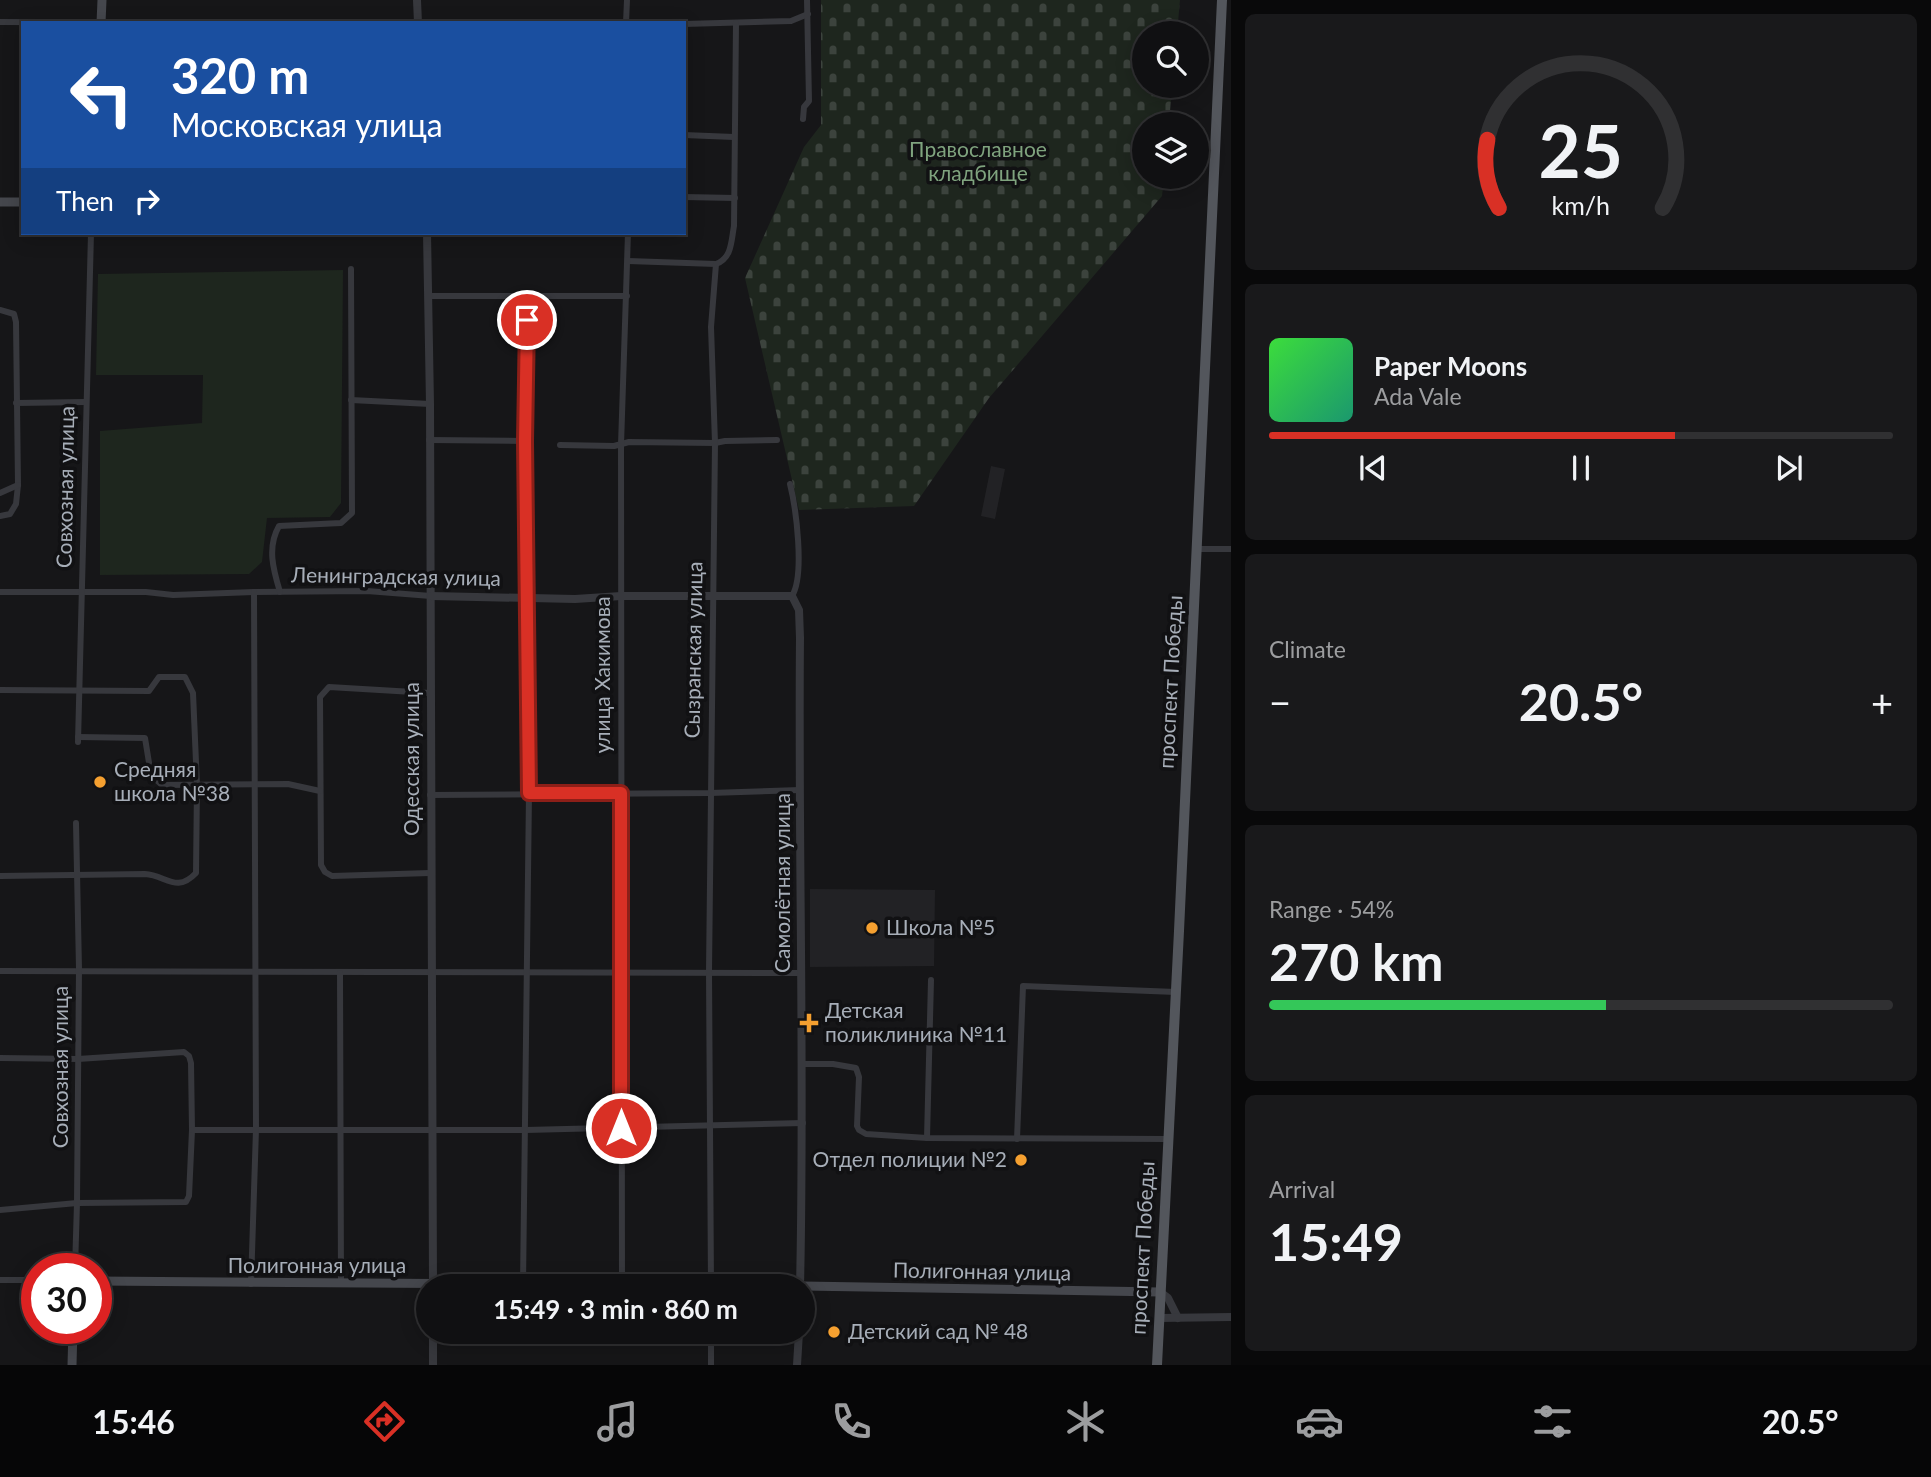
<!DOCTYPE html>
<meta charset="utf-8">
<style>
body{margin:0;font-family:Lato,sans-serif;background:#19191b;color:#f1f3f6;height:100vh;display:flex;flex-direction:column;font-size:26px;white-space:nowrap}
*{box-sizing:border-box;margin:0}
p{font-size:23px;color:#9c9d9f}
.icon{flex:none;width:38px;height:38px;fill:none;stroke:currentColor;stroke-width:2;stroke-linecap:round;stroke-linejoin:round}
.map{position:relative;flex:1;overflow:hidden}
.sheet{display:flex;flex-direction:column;gap:14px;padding:14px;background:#09090a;width:700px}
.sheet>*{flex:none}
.top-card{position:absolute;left:21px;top:21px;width:665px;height:214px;border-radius:0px;box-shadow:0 4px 18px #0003,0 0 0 2px #303032;background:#1a4fa0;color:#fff;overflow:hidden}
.tools{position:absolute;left:1132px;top:21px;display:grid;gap:14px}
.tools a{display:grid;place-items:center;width:77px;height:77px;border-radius:50%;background:#101012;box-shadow:0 4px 18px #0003,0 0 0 2px #303032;font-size:35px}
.speed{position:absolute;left:21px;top:1253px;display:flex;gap:14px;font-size:35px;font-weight:700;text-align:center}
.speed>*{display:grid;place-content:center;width:91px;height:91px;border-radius:50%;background:#101012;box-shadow:0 4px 18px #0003,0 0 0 2px #303032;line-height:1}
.speed .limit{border:10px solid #d22;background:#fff;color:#111}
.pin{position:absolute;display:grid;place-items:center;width:60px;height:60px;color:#fff;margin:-30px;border:4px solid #fff;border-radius:50%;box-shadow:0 2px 7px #0007}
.me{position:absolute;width:77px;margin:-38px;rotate:0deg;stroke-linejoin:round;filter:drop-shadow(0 0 5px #0008)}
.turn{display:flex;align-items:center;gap:24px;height:147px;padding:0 35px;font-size:32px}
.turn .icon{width:91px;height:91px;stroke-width:2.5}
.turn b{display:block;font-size:49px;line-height:60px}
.then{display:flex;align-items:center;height:66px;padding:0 35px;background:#0003;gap:14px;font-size:26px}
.big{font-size:52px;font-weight:700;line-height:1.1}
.sheet .widget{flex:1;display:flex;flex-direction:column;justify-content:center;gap:10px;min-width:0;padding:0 24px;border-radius:10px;background:#19191b}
.sheet .dial{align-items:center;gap:0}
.dial svg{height:182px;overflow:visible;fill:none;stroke:#303032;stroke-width:7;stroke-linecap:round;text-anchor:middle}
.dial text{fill:#f1f3f6;stroke:none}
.song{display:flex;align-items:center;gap:21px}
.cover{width:84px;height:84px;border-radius:10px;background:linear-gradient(135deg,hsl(120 70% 55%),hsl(160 70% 35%))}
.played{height:7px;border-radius:4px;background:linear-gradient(90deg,#d93025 65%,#303032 65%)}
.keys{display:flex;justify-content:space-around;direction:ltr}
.heat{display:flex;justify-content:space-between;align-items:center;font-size:38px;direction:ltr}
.charge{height:10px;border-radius:5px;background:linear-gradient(90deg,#34c759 54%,#303032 0)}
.trip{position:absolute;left:416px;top:1274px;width:399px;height:70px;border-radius:35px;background:#101012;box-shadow:0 4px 18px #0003,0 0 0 2px #303032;font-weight:700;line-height:70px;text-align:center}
.menu{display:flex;height:112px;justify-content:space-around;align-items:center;background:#060607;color:#9c9d9f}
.menu .icon{width:49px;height:49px}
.menu .current{color:#d93025}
.menu b{font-size:32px;color:#f1f3f6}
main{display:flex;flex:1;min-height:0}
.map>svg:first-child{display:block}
.built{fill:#222225}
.cemetery{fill:url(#cemetery-stones)}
.green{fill:#1e261e}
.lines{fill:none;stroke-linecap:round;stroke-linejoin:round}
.minor{stroke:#37383d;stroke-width:6}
.tertiary{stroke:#37383d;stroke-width:8}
.secondary{stroke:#45474d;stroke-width:9}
.primary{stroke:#53565c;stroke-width:10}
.route-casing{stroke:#8d1f18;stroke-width:18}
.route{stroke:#d93025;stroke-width:12}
.poi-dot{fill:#f5a030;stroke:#111113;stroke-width:2.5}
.labels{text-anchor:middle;stroke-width:7;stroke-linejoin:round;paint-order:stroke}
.park-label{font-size:21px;fill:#7fa37e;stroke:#111113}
.street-label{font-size:21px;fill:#a7aeb8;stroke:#111113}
.poi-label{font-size:21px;fill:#a7aeb8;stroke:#111113;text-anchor:start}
</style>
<main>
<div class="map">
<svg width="1231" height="1365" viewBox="0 0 1231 1365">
<defs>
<pattern id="cemetery-stones" width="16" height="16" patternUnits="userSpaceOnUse" patternTransform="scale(1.75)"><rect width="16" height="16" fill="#1e261e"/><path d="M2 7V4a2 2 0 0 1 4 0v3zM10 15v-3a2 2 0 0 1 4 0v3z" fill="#3c433d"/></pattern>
</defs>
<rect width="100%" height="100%" fill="#161618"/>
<g class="built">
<polygon points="991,466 1005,469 995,519 981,516"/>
<polygon points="810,889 935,890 934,966 810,967"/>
</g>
<polygon class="cemetery" points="821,0 1180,0 1177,33 1144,33 1144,86 1172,86 1169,124 1144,124 1144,177 1164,177 1162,196 989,398 914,506 799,510 745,278 804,147 821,125"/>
<polygon class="green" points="343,270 341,503 330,517 267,518 262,562 249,574 100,575 100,431 202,423 203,375 96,375 98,274"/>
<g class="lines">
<g class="minor">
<polyline points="0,22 239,23"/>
<polyline points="626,23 627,0"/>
<polyline points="684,24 791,21 808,14"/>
<polyline points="803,119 804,107 809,101 807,0"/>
<polyline points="684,135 734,137"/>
<polyline points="684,197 735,198"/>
<polyline points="628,261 716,264"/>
<polyline points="428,296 627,296"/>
<polyline points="0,310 14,314 16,322 18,485 16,504 10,514 0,516"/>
<polyline points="351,400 430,404"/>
<polyline points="16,403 85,402"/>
<polyline points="429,440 525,441"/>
<polyline points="560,445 614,446 629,442 715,443 725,441 777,440"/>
<path d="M 790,484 C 796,508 805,575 792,596"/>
<polyline points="0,493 18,485"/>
<polyline points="1196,549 1231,549"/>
<polyline points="0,592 146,592 173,595 254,592 367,591 431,596"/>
<path d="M 280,592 C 273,569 267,547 279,526 L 341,523 L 352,513 L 351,269"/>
<path d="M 0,690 L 149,691 L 159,677 L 185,677 L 193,693 L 197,785 L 196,873 C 176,894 166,875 145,874 L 0,876"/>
<polyline points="430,693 329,687 320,697 321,865 325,872 332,876 430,873"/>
<polyline points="78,737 145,738 151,775 162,785 288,784 320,791"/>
<polyline points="78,742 91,233"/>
<polyline points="430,795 710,793 800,790"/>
<polyline points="0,971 800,973"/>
<polyline points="340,973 341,1284"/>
<polyline points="0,1058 78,1059 184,1052 189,1056 191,1063 192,1130 189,1196 186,1202 77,1203 0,1210"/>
<polyline points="802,1064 833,1064 856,1068 859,1077 857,1126 859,1130 866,1134 927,1138 1167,1139"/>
<polyline points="192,1130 526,1130 803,1123"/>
<polyline points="927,1138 931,980"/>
<polyline points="1017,1139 1023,986 1176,992"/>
<polyline points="75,1269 77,1203 79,969 76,823"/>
<polyline points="0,1280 37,1280"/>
<polyline points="251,1284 256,1129 254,592"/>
<polyline points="523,1285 529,793 525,441 528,295"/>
<polyline points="622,1286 621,445 628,233"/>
<path d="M 711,1286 L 709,972 L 715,443 L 711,327 L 716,264 C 732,258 731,242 734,226 L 736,23"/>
<polyline points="711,1332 711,1365"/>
</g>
<g class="tertiary">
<polyline points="417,0 418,23"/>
<polyline points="427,233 430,404 433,1286"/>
<path d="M 431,596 L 575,599 L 621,596 L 792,596 L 799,610 L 800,638 C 798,854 805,1070 800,1286"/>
<polyline points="1160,1292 1168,1298 1178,1318"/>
<polyline points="1160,1318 1231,1317"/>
<polyline points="433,1332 433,1365"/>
<polyline points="797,1365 799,1332"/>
</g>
<g class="secondary">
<polyline points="101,23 102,0"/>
<polyline points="0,202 23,202"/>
<polyline points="96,1281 789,1286"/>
<polyline points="803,1286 1160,1292"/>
<polyline points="72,1365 73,1328"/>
</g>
<polyline class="primary" points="1157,1365 1179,931 1222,0"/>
</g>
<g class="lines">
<g class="route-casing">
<polyline id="route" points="527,320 525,441 529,793 621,793 621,1128"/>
</g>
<use href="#route" class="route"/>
</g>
<g class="poi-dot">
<circle cx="100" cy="782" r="7"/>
<circle cx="872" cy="928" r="7"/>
<path d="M805.5 1012.5h7v7h7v7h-7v7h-7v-7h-7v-7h7z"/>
<circle cx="1021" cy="1160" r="7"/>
<circle cx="834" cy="1332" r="7"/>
</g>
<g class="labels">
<g class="park-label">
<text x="978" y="157">Православное<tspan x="978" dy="24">кладбище</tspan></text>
</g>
<g class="street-label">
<text transform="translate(66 487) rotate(-89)" y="7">Совхозная улица</text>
<text transform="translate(396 577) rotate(1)" y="7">Ленинградская улица</text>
<text transform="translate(694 650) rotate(-89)" y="7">Сызранская улица</text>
<text transform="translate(603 675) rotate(-90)" y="7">улица Хакимова</text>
<text transform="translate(1171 682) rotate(-87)" y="7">проспект Победы</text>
<text transform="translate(412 759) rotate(-90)" y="7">Одесская улица</text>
<text transform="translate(783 883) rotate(-90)" y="7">Самолётная улица</text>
<text transform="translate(61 1067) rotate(-90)" y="7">Совхозная улица</text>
<text transform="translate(1143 1248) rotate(-87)" y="7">проспект Победы</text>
<text x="317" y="1273">Полигонная улица</text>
<text transform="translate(982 1272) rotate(1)" y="7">Полигонная улица</text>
</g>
<g class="poi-label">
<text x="114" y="777">Средняя<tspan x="114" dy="24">школа №38</tspan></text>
<text x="886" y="935">Школа №5</text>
<text x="825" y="1018">Детская<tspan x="825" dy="24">поликлиника №11</tspan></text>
<text x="1007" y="1167" text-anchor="end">Отдел полиции №2</text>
<text x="848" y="1339">Детский сад № 48</text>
</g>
</g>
</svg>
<div class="tools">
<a><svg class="icon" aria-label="search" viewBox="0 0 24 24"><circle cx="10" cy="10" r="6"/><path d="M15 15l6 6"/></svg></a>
<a><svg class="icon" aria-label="layers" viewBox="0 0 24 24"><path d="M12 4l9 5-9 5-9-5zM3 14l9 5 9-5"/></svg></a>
</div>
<div class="speed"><div class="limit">30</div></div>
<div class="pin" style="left:527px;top:320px;background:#d93025"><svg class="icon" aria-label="arrive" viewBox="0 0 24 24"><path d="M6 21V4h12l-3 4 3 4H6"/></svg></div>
<svg class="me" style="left:621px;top:1128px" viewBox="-20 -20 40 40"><circle r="17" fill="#d93025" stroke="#fff" stroke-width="3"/><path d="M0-11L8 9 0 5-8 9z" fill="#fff"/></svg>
<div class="trip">15:49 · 3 min · 860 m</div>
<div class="top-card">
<div class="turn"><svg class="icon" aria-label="left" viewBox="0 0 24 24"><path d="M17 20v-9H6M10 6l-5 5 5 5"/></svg><div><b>320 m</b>Московская улица</div></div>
<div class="then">Then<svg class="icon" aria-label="right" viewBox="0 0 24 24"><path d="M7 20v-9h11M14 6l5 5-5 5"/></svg></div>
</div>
</div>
<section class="sheet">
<div class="widget dial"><svg viewBox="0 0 100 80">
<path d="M14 69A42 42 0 1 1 86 69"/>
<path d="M14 69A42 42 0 0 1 9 39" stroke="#d93025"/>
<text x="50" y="56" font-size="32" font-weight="700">25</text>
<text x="50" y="72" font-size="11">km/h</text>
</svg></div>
<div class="widget">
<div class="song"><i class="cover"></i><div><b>Paper Moons</b><p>Ada Vale</p></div></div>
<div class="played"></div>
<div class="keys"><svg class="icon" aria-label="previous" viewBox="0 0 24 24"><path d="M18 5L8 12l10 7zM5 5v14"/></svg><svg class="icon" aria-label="pause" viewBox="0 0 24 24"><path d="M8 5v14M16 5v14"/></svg><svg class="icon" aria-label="next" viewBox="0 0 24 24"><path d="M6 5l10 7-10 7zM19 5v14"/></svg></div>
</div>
<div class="widget"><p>Climate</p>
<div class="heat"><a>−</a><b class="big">20.5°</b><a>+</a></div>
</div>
<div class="widget"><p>Range · 54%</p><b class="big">270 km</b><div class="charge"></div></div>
<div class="widget"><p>Arrival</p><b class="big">15:49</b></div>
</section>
</main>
<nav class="menu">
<b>15:46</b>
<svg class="icon current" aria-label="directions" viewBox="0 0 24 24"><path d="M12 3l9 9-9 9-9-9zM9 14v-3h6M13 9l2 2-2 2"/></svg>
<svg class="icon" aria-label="music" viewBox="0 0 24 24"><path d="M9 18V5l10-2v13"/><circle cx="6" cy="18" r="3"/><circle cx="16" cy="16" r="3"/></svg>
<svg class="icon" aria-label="phone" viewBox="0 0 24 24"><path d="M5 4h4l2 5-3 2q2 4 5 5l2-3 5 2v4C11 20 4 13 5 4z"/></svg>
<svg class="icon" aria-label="climate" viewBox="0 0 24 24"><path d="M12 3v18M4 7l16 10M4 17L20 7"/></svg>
<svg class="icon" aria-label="car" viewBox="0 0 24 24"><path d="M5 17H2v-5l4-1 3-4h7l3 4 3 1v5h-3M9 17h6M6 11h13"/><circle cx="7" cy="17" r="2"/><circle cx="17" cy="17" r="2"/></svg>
<svg class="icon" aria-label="filters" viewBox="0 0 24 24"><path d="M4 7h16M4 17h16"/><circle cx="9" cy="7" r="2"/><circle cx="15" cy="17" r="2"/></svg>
<b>20.5°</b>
</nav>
